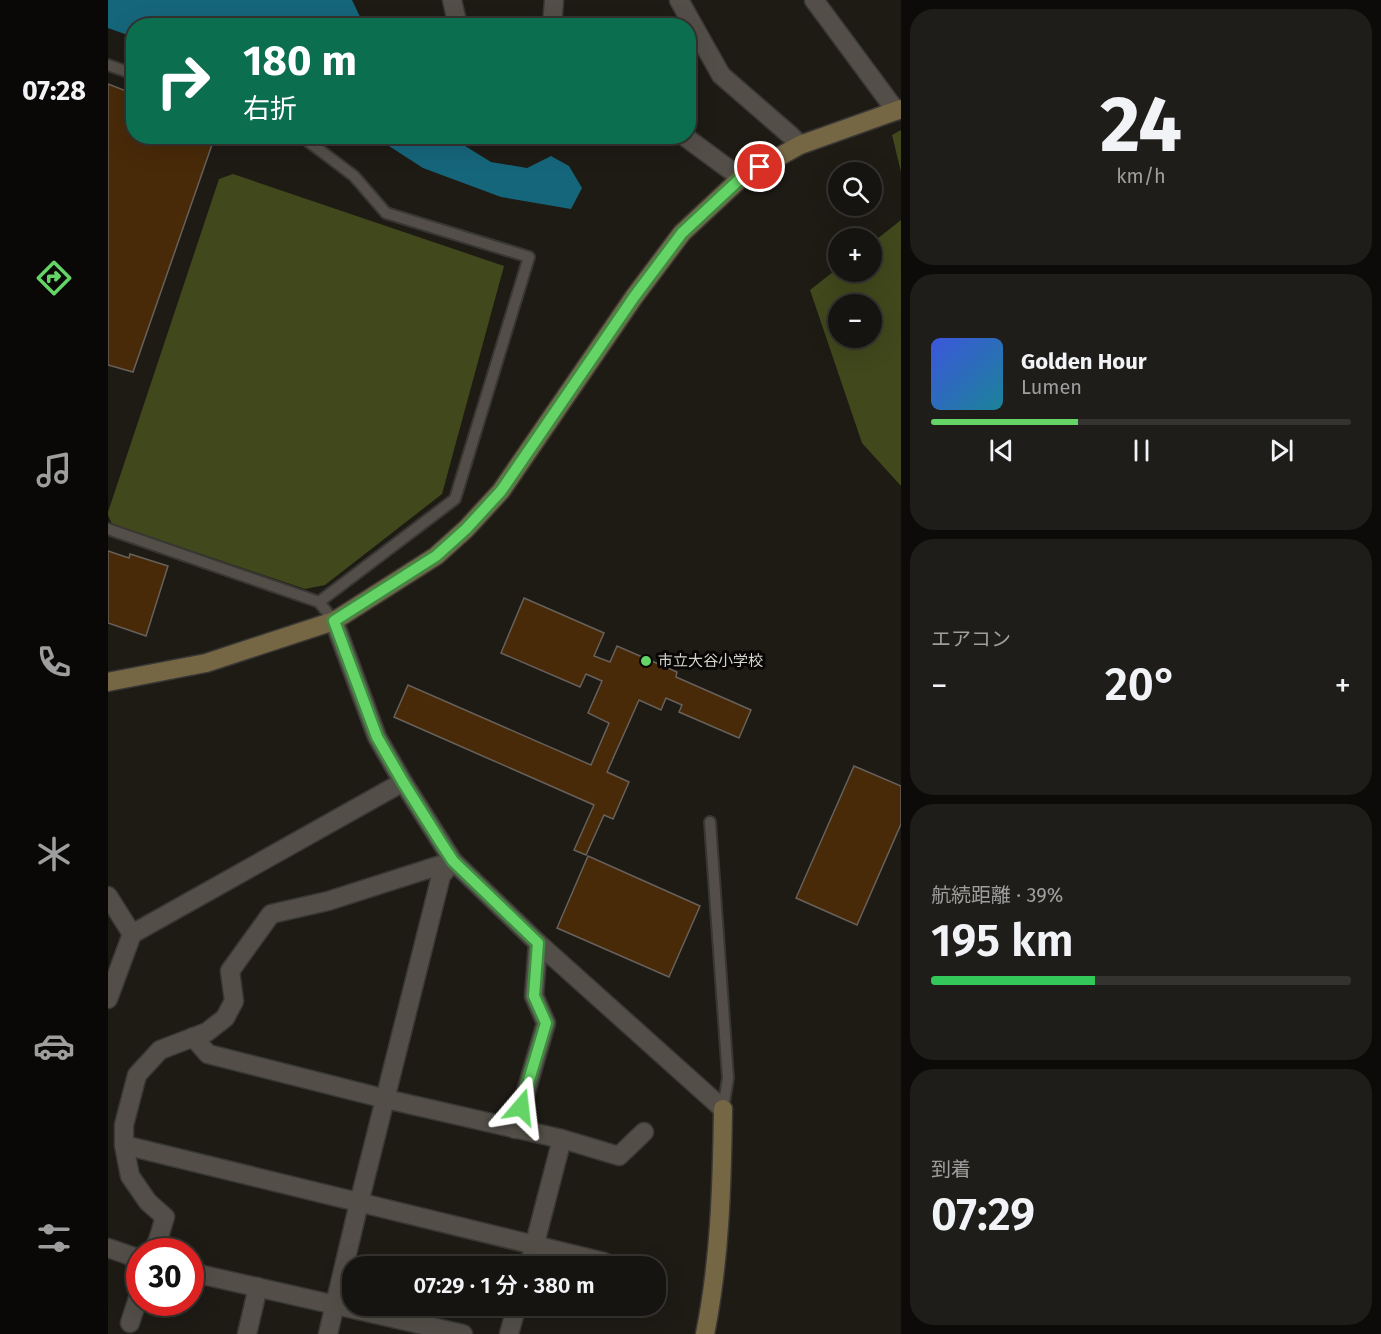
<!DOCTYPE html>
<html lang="ja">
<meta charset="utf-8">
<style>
body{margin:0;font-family:"Fira Sans","Noto Sans JP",sans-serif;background:#1f1d19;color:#f1f3f6;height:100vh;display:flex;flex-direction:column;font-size:22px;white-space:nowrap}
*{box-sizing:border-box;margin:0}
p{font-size:20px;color:#9e9e9f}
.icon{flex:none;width:33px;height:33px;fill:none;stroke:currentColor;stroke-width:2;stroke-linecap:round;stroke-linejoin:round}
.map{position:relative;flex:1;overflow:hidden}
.sheet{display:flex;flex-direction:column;gap:9px;padding:9px;background:#0c0b09;width:480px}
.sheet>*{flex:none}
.hud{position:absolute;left:18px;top:18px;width:570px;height:126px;border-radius:24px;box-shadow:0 6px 24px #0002,0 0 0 2px #353330;background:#0b6e4f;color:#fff;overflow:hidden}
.tools{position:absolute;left:720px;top:162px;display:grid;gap:12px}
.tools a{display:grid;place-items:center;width:54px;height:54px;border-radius:50%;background:#161410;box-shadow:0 6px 24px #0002,0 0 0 2px #353330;font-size:30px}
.speed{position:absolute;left:18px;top:1238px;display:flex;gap:12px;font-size:30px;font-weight:700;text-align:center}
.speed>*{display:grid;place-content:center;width:78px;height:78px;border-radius:50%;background:#161410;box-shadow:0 6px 24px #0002,0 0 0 2px #353330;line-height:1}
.speed .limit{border:9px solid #d22;background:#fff;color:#111}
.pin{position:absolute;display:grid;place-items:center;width:51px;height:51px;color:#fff;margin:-26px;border:3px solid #fff;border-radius:50%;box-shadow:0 2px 6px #0007}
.me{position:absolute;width:66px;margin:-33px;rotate:17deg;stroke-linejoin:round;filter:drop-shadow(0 0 4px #0008)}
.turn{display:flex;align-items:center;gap:21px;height:126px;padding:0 18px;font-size:27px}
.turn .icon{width:78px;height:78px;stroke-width:2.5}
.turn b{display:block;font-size:42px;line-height:51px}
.big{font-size:45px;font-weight:600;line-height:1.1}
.sheet .widget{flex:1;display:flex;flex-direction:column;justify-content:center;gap:9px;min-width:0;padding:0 21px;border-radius:24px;background:#1f1d19}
.sheet .dial{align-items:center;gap:0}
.dial b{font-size:78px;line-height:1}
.song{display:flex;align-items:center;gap:18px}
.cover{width:72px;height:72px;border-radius:9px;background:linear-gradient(135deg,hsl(230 70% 55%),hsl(190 70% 35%))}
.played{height:6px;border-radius:3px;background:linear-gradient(90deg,#65d467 35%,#353330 35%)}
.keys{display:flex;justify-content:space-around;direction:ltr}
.heat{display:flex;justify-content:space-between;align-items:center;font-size:33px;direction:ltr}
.charge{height:9px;border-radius:4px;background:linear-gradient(90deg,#34c759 39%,#353330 0)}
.trip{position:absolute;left:234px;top:1256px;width:324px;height:60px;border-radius:24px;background:#161410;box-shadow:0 6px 24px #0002,0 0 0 2px #353330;font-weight:600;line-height:60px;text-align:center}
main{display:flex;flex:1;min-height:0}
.tabs{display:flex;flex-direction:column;width:108px;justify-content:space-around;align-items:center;background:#090806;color:#9e9e9f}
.tabs .icon{width:42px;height:42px}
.tabs .current{color:#65d467}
.tabs b{font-size:27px;color:#f1f3f6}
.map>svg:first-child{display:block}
.green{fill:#41481c;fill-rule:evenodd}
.water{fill:#16667b}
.building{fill:#482a09;stroke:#67605b;stroke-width:1.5}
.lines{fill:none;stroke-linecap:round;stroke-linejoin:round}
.lane-casing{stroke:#393734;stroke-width:14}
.street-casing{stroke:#393734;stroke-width:21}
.secondary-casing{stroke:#393734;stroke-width:21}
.lane{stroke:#534f48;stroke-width:10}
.street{stroke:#534f48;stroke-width:18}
.secondary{stroke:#766744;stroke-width:18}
.route-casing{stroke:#428a43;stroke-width:15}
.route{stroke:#65d467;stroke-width:10}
.poi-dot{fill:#65d467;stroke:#070604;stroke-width:2}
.labels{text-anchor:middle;stroke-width:6;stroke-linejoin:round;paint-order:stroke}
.poi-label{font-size:15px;fill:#d6d4d0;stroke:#070604;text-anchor:start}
</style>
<main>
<nav class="tabs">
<b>07:28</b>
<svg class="icon current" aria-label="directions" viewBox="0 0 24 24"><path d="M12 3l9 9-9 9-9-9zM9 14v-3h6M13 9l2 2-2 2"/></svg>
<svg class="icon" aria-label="music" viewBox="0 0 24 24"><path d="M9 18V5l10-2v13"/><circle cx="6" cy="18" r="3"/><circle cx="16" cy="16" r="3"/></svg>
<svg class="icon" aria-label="phone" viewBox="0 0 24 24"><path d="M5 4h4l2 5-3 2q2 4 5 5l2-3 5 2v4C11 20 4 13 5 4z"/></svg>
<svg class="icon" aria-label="climate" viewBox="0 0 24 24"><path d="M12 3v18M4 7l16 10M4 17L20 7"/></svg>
<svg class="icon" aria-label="car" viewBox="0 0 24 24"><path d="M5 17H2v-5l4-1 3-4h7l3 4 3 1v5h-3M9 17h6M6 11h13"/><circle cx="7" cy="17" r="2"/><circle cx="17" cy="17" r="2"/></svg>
<svg class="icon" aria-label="filters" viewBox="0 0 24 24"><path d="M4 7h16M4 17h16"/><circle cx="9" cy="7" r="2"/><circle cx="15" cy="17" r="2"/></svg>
</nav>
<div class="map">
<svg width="793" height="1334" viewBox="0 0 793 1334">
<rect width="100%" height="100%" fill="#1e1b15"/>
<g class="green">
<polygon points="793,130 793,172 784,135"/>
<polygon points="125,174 396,266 334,494 217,585 197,589 4,524 0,515 0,512 111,179"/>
<path d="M 793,220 L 793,486 L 754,443 L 702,290 L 730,268 L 730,272 L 764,272 L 764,243 ZM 730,304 L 764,304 L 764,338 L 730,338 Z"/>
</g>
<g class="water">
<polygon points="0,0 244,0 256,25 26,26 25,37 0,28"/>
<polygon points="267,137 338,137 349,141 383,162 419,168 443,156 461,166 474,188 463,209 393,197 315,168"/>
</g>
<g class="building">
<polygon points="0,84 26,94 26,136 107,136 25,372 0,365"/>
<polygon points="0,551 21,558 22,554 60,566 38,636 0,623"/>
<polygon points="416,598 496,633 486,656 502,662 509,646 569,672 568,677 643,710 631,738 571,712 574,705 558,698 553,710 531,700 499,772 521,782 505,819 496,815 478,855 466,850 486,805 286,717 300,685 483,765 501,723 480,713 494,681 478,674 472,687 393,653"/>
<polygon points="746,766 793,786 793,824 749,925 688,898"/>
<polygon points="480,856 592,906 561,977 449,928"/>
</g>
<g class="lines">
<g class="lane-casing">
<g id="lane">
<polyline points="0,65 26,74"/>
<polyline points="193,136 246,176 278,213 421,257 347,499 211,602"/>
<polyline points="0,529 211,602 226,621"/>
<polyline points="602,822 620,1078 615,1109"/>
</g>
</g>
<g class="street-casing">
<g id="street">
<polyline points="344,0 350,26"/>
<polyline points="571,0 613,75 682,135 692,145"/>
<polyline points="706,0 788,111"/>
<polyline points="444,26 446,0"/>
<polyline points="576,136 633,178"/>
<polyline points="226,621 269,737 295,782 345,861 430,943 615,1109"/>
<polyline points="0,896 24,934"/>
<polyline points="0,999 24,934 295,782"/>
<polyline points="85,1037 100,1054 278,1099 454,1139 421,1266"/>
<polyline points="407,1129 438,1023 426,996 430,943"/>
<polyline points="454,1139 511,1156 536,1132"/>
<polyline points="16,1145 22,1176 40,1202 57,1217 50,1240 45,1251"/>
<polyline points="0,1248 32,1259"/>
<polyline points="82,1272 355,1334"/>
<polyline points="22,1323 32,1292"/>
<polyline points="139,1334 150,1287"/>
<path d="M 220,1334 L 251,1203 L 333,876 L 345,861 L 220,901 L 163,914 L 122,971 L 126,1001 L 117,1018 L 99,1032 L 52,1050 L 29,1075 L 16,1125 L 16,1145 C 176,1184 336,1223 496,1262"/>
<polyline points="401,1334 409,1305"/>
</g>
</g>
<g class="secondary-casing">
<g id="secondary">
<polyline points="0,682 98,663 226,621 328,556 358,529 393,491 526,297 574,233 633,178 692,145 793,109"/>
<path d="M 597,1334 C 612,1260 614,1184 615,1109"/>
</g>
</g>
<use href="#lane" class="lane"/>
<use href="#street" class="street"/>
<use href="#secondary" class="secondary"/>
</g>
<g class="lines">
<g class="route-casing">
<polyline id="route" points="413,1107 438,1023 426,996 430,943 345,861 332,841 295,782 269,737 226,621 328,556 358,529 393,491 526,297 574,233 633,178 652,167"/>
</g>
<use href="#route" class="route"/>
</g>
<circle class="poi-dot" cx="538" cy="661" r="6"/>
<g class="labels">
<g class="poi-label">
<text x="550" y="666">市立大谷小学校</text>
</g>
</g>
</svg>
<div class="tools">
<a><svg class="icon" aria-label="search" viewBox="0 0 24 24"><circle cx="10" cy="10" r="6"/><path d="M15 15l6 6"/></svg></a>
<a>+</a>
<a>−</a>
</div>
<div class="speed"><div class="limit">30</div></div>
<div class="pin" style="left:652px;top:167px;background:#d93025"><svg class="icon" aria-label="arrive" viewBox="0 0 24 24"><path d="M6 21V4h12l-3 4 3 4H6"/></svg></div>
<svg class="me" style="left:413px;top:1107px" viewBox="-20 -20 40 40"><path d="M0-17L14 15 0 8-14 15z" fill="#65d467" stroke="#fff" stroke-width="4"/></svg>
<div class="trip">07:29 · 1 分 · 380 m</div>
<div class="hud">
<div class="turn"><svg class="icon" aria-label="right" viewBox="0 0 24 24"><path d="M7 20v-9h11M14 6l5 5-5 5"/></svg><div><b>180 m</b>右折</div></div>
</div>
</div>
<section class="sheet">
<div class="widget dial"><b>24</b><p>km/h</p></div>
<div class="widget">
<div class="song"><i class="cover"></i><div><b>Golden Hour</b><p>Lumen</p></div></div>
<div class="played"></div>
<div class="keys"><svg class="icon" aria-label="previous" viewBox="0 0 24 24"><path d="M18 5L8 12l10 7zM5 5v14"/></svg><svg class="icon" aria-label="pause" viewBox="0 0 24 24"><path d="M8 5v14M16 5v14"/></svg><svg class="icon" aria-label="next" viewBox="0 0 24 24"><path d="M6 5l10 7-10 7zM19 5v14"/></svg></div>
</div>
<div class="widget"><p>エアコン</p>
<div class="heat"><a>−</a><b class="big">20°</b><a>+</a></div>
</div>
<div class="widget"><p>航続距離 · 39%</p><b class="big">195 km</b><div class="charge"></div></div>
<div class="widget"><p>到着</p><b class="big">07:29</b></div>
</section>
</main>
